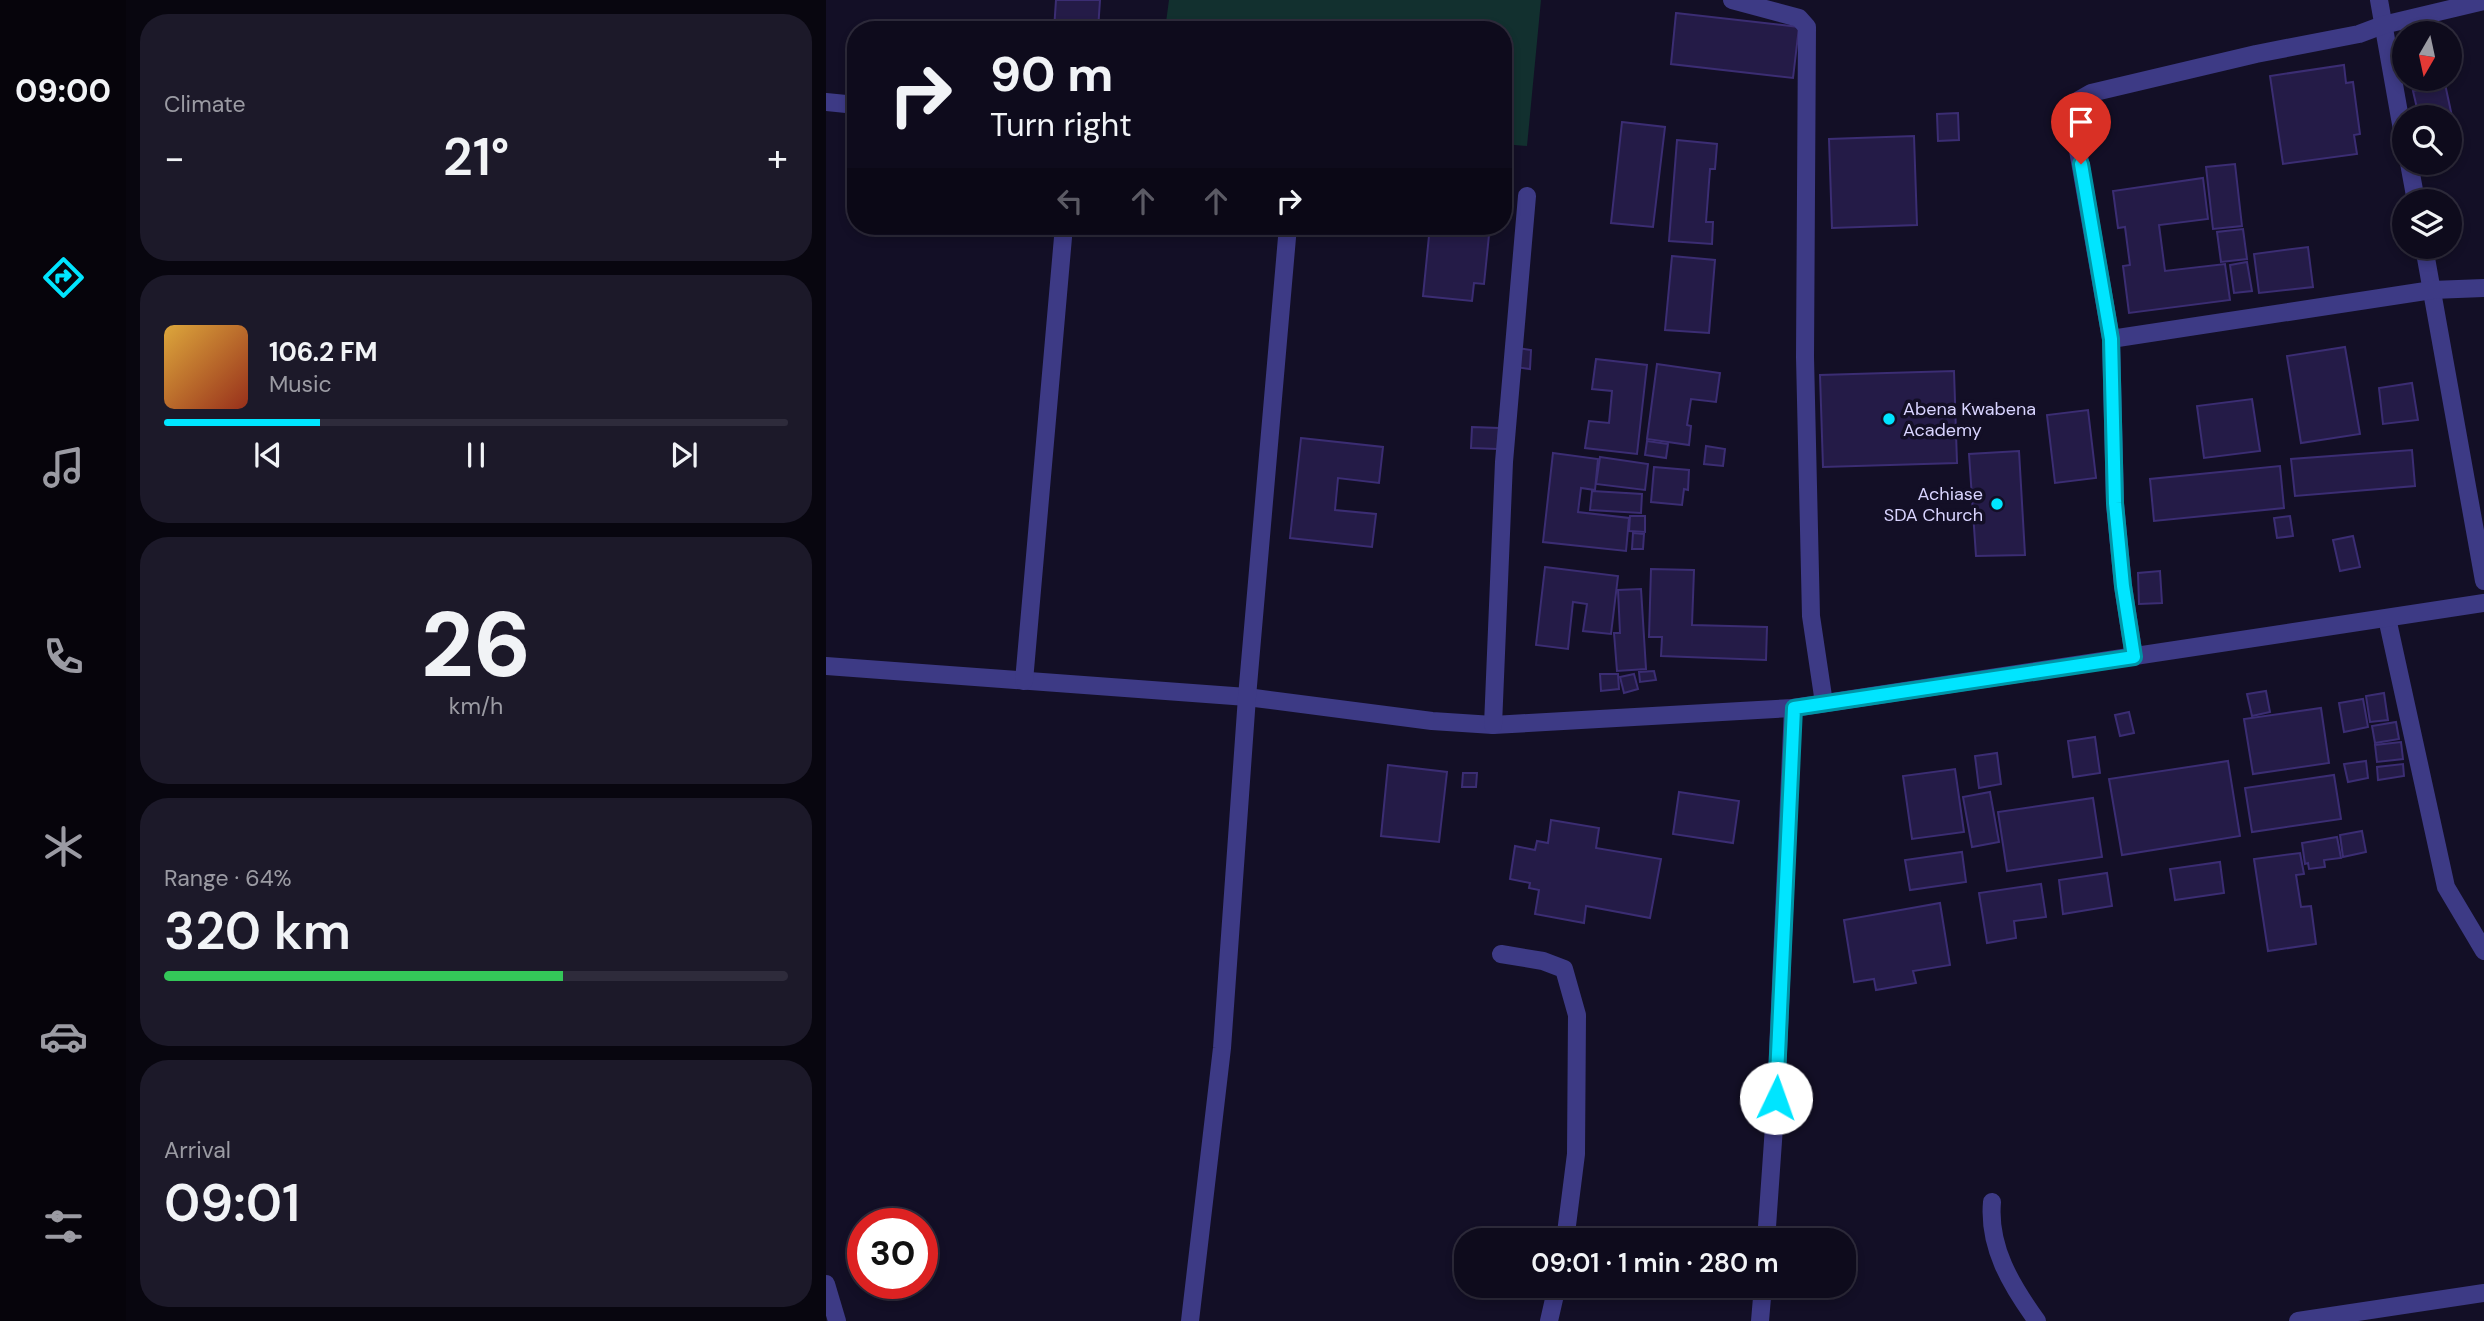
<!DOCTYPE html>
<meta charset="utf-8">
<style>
body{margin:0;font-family:"DM Sans",sans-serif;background:#1c1929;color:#f1f3f6;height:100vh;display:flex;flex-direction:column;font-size:26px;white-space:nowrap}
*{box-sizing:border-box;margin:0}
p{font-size:23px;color:#9b9ba3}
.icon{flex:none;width:38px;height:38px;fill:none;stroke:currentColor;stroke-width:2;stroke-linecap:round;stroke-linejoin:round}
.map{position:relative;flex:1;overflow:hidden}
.details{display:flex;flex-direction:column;gap:14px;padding:14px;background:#08060f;width:700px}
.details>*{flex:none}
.top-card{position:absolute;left:21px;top:21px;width:665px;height:214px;border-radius:28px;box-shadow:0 4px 10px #0003,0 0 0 2px #2e2b3b;background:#0e0b1c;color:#f1f3f6;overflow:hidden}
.needle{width:46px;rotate:189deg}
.tools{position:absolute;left:1566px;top:21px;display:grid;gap:14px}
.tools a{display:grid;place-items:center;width:70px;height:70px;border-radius:50%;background:#0e0b1c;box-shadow:0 4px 10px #0003,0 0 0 2px #2e2b3b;font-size:35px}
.speed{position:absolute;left:21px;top:1208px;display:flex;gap:14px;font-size:35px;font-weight:700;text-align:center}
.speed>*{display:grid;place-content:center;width:91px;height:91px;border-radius:50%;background:#0e0b1c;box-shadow:0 4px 10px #0003,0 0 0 2px #2e2b3b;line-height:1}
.speed .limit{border:10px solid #d22;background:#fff;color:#111}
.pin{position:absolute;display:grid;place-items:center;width:60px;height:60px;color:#fff;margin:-72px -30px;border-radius:50% 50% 50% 0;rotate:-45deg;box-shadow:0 0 7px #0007}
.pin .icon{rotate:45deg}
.me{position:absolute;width:77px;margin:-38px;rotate:3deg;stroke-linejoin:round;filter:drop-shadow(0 0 5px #0008)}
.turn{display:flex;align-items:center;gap:24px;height:147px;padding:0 28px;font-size:32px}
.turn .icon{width:91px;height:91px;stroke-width:2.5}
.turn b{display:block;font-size:49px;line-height:60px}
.lanes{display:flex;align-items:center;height:66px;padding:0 28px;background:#0003;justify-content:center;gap:35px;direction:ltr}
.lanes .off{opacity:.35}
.big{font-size:52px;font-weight:600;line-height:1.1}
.details .tile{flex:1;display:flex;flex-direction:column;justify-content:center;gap:10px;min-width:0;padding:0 24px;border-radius:28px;background:#1c1929}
.details .dial{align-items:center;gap:0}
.dial b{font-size:91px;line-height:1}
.song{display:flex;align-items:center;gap:21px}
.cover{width:84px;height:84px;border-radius:10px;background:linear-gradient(135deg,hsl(40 70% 55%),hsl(10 70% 35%))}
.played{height:7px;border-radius:4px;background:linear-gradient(90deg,#00e5ff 25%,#2e2b3b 25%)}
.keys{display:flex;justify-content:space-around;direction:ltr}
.heat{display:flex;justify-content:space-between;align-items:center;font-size:38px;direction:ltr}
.charge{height:10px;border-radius:5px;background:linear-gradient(90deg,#34c759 64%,#2e2b3b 0)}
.trip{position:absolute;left:628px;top:1228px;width:402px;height:70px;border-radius:28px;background:#0e0b1c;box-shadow:0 4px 10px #0003,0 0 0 2px #2e2b3b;font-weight:600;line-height:70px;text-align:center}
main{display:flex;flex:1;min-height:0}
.tabs{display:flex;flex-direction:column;width:126px;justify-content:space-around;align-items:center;background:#06040b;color:#9b9ba3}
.tabs .icon{width:49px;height:49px}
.tabs .selected{color:#00e5ff}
.tabs b{font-size:32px;color:#f1f3f6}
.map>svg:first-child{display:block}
.green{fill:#12302f}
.building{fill:#241b47;stroke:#3b2d73;stroke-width:2}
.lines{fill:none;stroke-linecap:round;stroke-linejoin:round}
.minor{stroke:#3d3a85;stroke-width:18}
.route-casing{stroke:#0095a6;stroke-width:18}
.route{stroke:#00e5ff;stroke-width:12}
.poi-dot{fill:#00e5ff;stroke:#130f26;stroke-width:2.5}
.labels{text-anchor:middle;stroke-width:7;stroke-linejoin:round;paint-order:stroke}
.poi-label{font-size:18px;fill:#d9d4ff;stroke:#130f26;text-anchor:start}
</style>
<main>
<nav class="tabs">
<b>09:00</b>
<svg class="icon selected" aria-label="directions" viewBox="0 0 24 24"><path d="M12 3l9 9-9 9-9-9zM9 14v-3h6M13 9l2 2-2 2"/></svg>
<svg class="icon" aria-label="music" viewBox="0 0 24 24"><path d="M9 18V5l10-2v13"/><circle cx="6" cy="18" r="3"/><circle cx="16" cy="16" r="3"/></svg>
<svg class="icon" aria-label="phone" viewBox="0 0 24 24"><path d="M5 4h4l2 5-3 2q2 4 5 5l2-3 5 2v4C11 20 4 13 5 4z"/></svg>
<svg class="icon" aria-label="climate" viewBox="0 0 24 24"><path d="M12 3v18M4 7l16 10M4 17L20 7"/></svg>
<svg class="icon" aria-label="car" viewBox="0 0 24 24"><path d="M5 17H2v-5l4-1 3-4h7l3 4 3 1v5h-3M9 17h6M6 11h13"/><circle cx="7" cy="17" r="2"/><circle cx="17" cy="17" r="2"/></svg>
<svg class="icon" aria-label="filters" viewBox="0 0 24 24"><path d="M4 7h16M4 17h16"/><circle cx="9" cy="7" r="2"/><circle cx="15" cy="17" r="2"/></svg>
</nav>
<section class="details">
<div class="tile"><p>Climate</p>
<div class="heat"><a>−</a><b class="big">21°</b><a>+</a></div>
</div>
<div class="tile">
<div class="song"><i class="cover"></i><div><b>106.2 FM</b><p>Music</p></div></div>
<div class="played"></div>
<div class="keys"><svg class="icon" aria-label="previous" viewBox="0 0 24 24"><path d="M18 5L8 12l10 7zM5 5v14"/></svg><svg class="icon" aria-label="pause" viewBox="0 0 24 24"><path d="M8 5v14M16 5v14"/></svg><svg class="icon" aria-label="next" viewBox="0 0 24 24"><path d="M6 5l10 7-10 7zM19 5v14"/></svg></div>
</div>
<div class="tile dial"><b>26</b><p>km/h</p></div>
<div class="tile"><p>Range · 64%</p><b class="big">320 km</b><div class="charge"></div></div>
<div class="tile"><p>Arrival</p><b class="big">09:01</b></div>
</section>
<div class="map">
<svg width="1658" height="1321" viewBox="0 0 1658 1321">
<rect width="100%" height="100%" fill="#130f26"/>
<polygon class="green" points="343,0 715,0 701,146 677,144 677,30 339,30"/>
<g class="building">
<polygon points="230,0 274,0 272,30 228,30"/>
<polygon points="850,13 973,27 967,78 845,64"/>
<polygon points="1518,65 1520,83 1527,82 1534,134 1528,135 1531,154 1457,164 1444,76"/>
<polygon points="1619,84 1632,144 1624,146 1624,117 1593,117 1587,91"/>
<polygon points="1132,113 1133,140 1112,141 1111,114"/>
<polygon points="796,122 839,127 827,227 785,223"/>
<polygon points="1088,136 1091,225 1006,228 1003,139"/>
<polygon points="851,140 891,144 889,169 884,169 880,222 887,222 886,244 843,241"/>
<polygon points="1409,164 1416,226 1387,229 1380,167"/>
<polygon points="1377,178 1382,219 1333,225 1339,271 1399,264 1404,300 1303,313 1297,266 1304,265 1299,227 1292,228 1287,191"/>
<polygon points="604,226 653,226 652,234 663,235 658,284 648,283 646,301 597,296"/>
<polygon points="1417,229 1421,259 1395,262 1391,232"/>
<polygon points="1482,247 1487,287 1433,293 1428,254"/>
<polygon points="846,256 889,260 883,333 839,330"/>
<polygon points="1421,262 1426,291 1408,293 1404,265"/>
<polygon points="1519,347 1534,434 1475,443 1461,356"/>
<polygon points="691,348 705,350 704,369 689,367"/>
<polygon points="770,359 821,365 811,454 759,448 763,421 783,423 786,391 766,389"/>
<polygon points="831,364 894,373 890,402 865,399 861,425 865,426 863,445 821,439"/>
<polygon points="1128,371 1131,463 997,467 994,375"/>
<polygon points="1586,383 1592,420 1557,424 1553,388"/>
<polygon points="1426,399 1434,451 1378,458 1371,406"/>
<polygon points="1262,410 1270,478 1229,483 1221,415"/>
<polygon points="646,427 673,428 672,449 645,448"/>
<polygon points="475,438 557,447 553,483 512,478 509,510 550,514 546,547 464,538"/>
<polygon points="821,441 842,444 840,458 819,455"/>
<polygon points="880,446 899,449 897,466 878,464"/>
<polygon points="1586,450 1589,486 1469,496 1465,459"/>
<polygon points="1193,451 1199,555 1150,556 1143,454"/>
<polygon points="727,453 772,459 769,490 755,488 752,512 803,518 800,551 717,542"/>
<polygon points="774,457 822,464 819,490 770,484"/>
<polygon points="1454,466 1458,508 1328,521 1324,479"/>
<polygon points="828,467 863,470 862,490 858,489 856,505 825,502"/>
<polygon points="766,491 816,494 815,513 764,510"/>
<polygon points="804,516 819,516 819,532 803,531"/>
<polygon points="1464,516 1467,536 1451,538 1448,518"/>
<polygon points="807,533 818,534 817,549 806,549"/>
<polygon points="1527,536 1534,567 1514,571 1507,540"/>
<polygon points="719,567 792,576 785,634 757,631 761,604 747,602 742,649 710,645"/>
<polygon points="825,569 868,570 866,625 941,627 940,660 835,656 836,637 823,637"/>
<polygon points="1334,571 1336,603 1313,604 1312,573"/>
<polygon points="815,589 820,669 791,671 788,633 794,633 792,590"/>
<polygon points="828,671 830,680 814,682 813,672"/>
<polygon points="774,674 792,674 793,689 775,691"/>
<polygon points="808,674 812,689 798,693 794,677"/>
<polygon points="1440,691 1444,712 1426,716 1421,694"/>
<polygon points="1558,693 1562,720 1544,722 1540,696"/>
<polygon points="1537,699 1542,727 1518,732 1513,703"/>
<polygon points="1495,708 1503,763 1427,774 1418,719"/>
<polygon points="1303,712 1308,733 1294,736 1289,715"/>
<polygon points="1570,722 1573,739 1549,743 1546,726"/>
<polygon points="1269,737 1274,773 1247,777 1242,741"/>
<polygon points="1575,742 1577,759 1551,762 1549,745"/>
<polygon points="1171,753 1175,784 1153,788 1149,756"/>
<polygon points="1402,761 1414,836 1296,855 1283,779"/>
<polygon points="1540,761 1542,778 1522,782 1518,764"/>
<polygon points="1577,764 1578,776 1552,780 1551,767"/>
<polygon points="562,765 621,772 613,842 555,836"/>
<polygon points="1129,769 1138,832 1086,839 1077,776"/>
<polygon points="637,773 651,773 650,787 636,787"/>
<polygon points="1508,775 1515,819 1426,832 1419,788"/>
<polygon points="853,792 913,801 907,843 847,834"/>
<polygon points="1164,792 1173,842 1146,847 1137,797"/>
<polygon points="1267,798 1276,857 1181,871 1172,812"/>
<polygon points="725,820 773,828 770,848 835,859 824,918 760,906 758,923 709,914 713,890 703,888 704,883 684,879 689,846 709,850 711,841 722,843"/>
<polygon points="1536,831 1540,852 1517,857 1514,835"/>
<polygon points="1511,837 1515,858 1498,860 1499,867 1483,869 1482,863 1479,864 1476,843"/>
<polygon points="1136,852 1140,882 1084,890 1079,860"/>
<polygon points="1474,853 1478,874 1470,875 1475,907 1485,906 1490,944 1442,951 1428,859"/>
<polygon points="1394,862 1398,893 1349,900 1344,869"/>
<polygon points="1281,873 1286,906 1237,914 1233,880"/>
<polygon points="1215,884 1220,917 1188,921 1190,938 1161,943 1153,893"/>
<polygon points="1114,903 1124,965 1087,971 1090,983 1050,990 1048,979 1028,982 1018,920"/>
</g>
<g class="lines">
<g class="minor">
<polyline points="906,0 973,18 981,27 979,357 985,616 998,703"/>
<polyline points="1553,0 1578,141"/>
<polyline points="0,102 30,105"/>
<polyline points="1583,163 1590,201"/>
<polyline points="1598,247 1658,581"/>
<polyline points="1285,339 1606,290 1658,288"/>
<polyline points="1561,618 1620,887 1658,951"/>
<polyline points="1308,657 1297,586 1289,504 1285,339 1246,116 1251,101 1265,93 1430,54 1533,34 1557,25 1658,1"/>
<polyline points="0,666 421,697 606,721 667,725 967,708 1658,603"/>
<polyline points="198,681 238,226"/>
<polyline points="667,725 678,462 701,196"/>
<polyline points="675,954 717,961 738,969 751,1015 750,1154 739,1241"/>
<path d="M 1166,1202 C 1162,1247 1185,1285 1211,1321"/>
<polyline points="940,1241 950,1098 967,708"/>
<polyline points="0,1284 11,1321"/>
<polyline points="364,1321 396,1048 421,697 462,226"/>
<polyline points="723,1321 731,1286"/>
<polyline points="934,1321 937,1286"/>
<polyline points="1472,1321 1658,1293"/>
</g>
</g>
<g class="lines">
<g class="route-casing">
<polyline id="route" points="950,1098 968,708 1308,657 1297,586 1289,503 1285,339 1255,164"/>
</g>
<use href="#route" class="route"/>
</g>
<g class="poi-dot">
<circle cx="1063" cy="419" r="7"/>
<circle cx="1171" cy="504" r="7"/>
</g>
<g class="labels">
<g class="poi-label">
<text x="1077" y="415">Abena Kwabena<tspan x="1077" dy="21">Academy</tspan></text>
<text x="1157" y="500" text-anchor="end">Achiase<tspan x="1157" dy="21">SDA Church</tspan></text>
</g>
</g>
</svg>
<div class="tools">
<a><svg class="needle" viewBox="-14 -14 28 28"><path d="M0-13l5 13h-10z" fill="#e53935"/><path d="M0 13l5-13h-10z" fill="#9b9ba3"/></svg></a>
<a><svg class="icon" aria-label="search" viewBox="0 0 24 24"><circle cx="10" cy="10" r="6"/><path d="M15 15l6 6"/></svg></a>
<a><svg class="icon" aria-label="layers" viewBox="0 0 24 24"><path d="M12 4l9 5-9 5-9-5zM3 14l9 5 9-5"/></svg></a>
</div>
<div class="speed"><div class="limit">30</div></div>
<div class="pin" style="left:1255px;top:164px;background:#d93025"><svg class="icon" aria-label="arrive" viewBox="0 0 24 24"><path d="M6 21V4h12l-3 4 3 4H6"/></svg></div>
<svg class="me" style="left:950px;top:1098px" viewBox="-20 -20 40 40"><circle r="19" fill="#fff"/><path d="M0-13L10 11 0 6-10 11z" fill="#00e5ff"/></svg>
<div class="trip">09:01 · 1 min · 280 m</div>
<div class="top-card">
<div class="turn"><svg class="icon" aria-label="right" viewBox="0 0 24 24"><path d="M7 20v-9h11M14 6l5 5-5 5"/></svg><div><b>90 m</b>Turn right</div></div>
<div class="lanes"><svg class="icon off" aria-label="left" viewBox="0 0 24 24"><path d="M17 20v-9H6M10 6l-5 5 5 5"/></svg><svg class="icon off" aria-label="ahead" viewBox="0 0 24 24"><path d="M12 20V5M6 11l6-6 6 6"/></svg><svg class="icon off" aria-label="ahead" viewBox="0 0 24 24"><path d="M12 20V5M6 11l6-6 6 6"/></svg><svg class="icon" aria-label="right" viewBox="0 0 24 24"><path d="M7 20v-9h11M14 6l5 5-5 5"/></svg></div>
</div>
</div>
</main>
